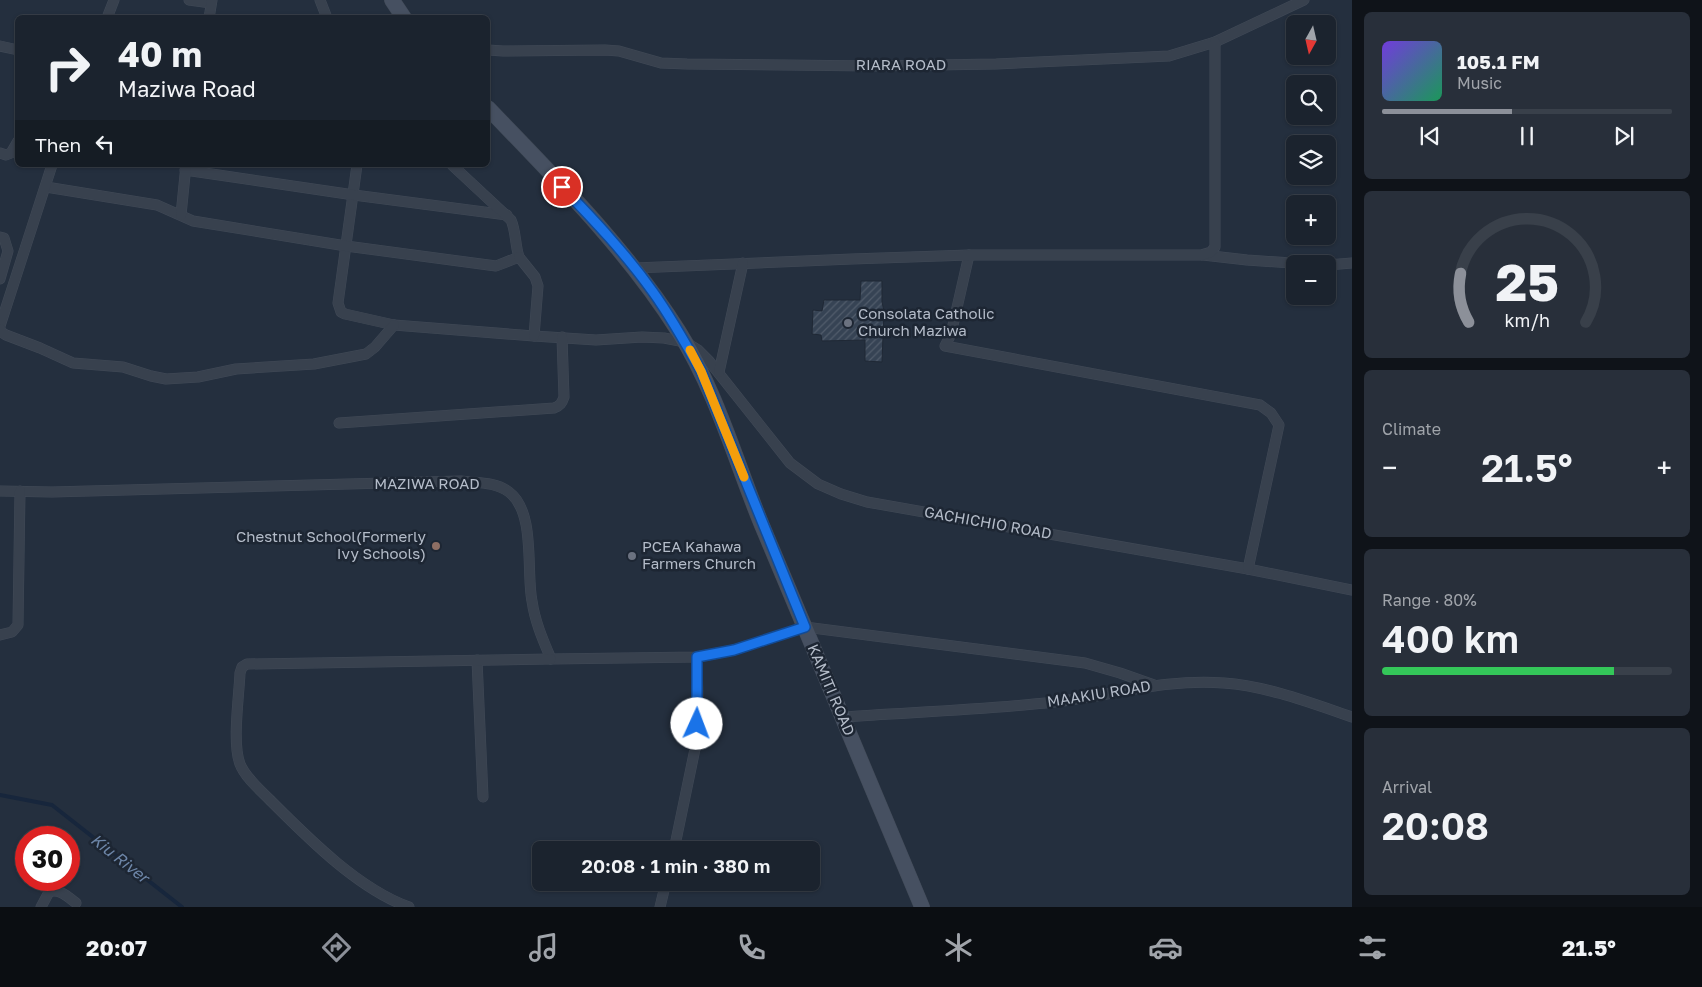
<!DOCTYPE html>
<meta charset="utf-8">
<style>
body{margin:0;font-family:"Golos Text",sans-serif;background:#282f3a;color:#f1f3f6;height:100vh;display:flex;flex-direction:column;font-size:19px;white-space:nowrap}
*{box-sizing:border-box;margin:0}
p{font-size:16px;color:#a0a4aa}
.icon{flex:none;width:28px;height:28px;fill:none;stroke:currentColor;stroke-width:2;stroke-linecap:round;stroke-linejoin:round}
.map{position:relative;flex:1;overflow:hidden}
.side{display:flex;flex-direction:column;gap:12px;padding:12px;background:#0f1319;width:350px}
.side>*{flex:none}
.hud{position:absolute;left:15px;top:15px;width:475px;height:152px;border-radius:8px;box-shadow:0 1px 4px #0004,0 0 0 1px #39404a;background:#1b232e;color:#f1f3f6;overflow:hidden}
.needle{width:32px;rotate:188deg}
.controls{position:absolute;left:1286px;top:15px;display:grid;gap:10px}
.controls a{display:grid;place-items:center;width:50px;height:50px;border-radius:8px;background:#1b232e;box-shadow:0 1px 4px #0004,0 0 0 1px #39404a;font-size:25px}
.speed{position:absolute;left:15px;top:826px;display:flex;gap:10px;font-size:25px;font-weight:700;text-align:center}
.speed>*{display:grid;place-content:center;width:65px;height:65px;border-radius:50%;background:#1b232e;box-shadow:0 1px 4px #0004,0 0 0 1px #39404a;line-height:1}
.speed .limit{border:8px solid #d22;background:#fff;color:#111}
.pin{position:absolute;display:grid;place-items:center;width:42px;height:42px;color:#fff;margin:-21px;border:2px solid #fff;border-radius:50%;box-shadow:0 1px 5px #0007}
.me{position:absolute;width:55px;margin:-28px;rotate:2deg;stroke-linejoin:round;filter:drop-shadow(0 0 4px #0008)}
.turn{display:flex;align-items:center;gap:18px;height:105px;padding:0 20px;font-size:22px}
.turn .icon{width:65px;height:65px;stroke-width:2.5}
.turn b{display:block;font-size:35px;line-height:42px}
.then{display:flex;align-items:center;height:48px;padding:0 20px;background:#0003;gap:10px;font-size:19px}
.big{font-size:38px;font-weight:600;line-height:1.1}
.side .card{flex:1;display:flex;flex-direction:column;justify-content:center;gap:8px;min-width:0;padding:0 18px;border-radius:8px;background:#282f3a}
.side .dial{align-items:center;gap:0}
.dial svg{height:130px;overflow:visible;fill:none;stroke:#39404a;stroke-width:7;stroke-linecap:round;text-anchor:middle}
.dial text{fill:#f1f3f6;stroke:none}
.song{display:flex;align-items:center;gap:15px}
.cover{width:60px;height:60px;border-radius:8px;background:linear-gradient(135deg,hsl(260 70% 55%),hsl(150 70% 35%))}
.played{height:5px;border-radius:2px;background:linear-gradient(90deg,#8c9099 45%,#39404a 45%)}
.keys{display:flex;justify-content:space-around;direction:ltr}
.heat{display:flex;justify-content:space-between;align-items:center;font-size:28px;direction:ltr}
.charge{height:8px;border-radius:4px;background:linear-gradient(90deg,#34c759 80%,#39404a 0)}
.trip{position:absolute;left:532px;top:841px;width:288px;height:50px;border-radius:8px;background:#1b232e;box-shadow:0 1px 4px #0004,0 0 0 1px #39404a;font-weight:600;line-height:50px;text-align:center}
.dock{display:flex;height:80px;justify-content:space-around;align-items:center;background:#0b0e12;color:#a0a4aa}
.dock .icon{width:35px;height:35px}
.dock .current{color:#8c9099}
.dock b{font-size:22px;color:#f1f3f6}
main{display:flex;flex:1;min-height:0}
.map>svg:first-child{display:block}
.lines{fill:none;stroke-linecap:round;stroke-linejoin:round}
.stream{stroke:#17263c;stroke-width:4}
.building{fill:url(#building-hatch);stroke:#1f2835}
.minor-casing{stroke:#414a57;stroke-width:11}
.secondary-casing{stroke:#414a57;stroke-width:16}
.minor{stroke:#38414e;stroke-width:10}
.secondary{stroke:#465061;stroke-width:15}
.route-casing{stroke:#114b97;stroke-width:12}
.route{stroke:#1a73e8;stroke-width:9}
.slow{stroke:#f59e0b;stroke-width:9}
.worship-dot{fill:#6b7280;stroke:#1d2633;stroke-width:2}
.education-dot{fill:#8d6e63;stroke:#1d2633;stroke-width:2}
.labels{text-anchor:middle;stroke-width:5;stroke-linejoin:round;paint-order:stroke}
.street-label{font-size:15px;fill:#b4bcc9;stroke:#1d2633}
.poi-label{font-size:15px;fill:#b4bcc9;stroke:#1d2633;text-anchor:start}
.water-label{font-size:16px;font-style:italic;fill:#6d86a8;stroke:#1d2633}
</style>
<main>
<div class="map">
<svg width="1352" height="907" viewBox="0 0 1352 907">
<defs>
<pattern id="building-hatch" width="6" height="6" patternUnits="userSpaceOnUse" patternTransform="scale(1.25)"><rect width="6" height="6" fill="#364354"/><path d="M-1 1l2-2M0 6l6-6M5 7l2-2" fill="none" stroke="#515c6b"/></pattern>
</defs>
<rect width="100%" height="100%" fill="#242f3e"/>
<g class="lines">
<polyline class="stream" points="0,795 52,805 182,907"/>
</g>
<polygon class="building" points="861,281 882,281 882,302 884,311 882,362 865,361 865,340 822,341 821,335 812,334 813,310 822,311 824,300 860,300"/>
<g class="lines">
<g class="minor-casing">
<g id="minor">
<polyline points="189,0 211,3"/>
<polyline points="320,0 327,18"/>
<polyline points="107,18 114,0"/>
<polyline points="209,18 212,0"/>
<polyline points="0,46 18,50"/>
<polyline points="488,50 503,51 605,50 619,51 661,63 687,64 873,66 996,64 1169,56 1215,42 1304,0"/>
<polyline points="0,153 6,155 11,153 18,141"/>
<polyline points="357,165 338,303 341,312 345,314 394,325 534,336 596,340 642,337 664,338 685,342 698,350 709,361 790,463 818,484 841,494 867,502 1248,569 1352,590"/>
<polyline points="185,170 354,195 507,215"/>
<path d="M 46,187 L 157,205 L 193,221 L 346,246 L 496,266 L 519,257 C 515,245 516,231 511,220 L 452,165"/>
<polyline points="181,215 186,165"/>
<polyline points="0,237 4,238 8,251 0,279"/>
<polyline points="969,255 951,334 945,346 1260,405 1271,413 1279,425 1248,569"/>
<polyline points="1203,255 1247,260 1306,264"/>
<polyline points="519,257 535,277 538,286 534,336"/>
<polyline points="1328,265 1352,263"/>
<polyline points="635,268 852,259 969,255 1201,255 1211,252 1215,247 1215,42"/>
<polyline points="0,326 52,165"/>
<polyline points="0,329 1,332 6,335 40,348 73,363 123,367 151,376 166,379 198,377 236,369 314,364 366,354 375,347 394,325"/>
<polyline points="719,372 743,263"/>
<path d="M 339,423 L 554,408 C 560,406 562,403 564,397 L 562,337"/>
<path d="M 0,491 L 52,492 L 461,481 C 477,483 496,482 509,492 C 536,512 526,572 532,601 C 535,622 543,640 551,659 L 697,657 L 734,650 L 805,627 L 1085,663 L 1120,673 L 1154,685"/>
<polyline points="0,635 12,632 18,625 20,491"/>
<polyline points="477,660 483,797"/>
<path d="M 842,717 C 913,712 984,710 1054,702 C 1111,696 1166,678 1224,683 C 1267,686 1311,703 1352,717"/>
<polyline points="674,850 695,749 698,701 697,657"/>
<path d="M 41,907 L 49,892 C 59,888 68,897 76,903"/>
<path d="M 409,907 C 358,889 307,837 269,799 C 259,789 245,777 240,764 C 232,743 239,697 240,673 L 242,667 L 247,664 L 551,659"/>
<polyline points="660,907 666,882"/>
</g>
</g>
<g class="secondary-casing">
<g id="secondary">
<polyline points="392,0 404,18"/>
<path d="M 488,108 C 555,178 627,249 679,332 C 716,391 735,459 761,523 C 815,651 868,779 922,907"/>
</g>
</g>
<use href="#minor" class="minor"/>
<use href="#secondary" class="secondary"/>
</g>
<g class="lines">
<g class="route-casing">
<path id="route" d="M 562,187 C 594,220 626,254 653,292 C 671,317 686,344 701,371 L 805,627 L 734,650 L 697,657 L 697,724"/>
</g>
<use href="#route" class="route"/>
<polyline class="slow" points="690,350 701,371 744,477"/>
</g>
<g class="worship-dot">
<circle cx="848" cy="323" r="5"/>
<circle cx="632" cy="556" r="5"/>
</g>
<circle class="education-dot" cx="436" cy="546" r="5"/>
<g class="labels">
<g class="street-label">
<text x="901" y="70">RIARA ROAD</text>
<text x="427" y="489">MAZIWA ROAD</text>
<text transform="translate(988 523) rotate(10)" y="5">GACHICHIO ROAD</text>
<text transform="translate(831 690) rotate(67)" y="5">KAMITI ROAD</text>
<text transform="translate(1099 694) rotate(-9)" y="5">MAAKIU ROAD</text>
</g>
<g class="poi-label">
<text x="858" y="319">Consolata Catholic<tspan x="858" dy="17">Church Maziwa</tspan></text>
<text x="426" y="542" text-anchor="end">Chestnut School(Formerly<tspan x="426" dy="17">Ivy Schools)</tspan></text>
<text x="642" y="552">PCEA Kahawa<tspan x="642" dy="17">Farmers Church</tspan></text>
</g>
<g class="water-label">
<text transform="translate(120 858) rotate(38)" y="6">Kiu River</text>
</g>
</g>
</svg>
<div class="controls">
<a><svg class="needle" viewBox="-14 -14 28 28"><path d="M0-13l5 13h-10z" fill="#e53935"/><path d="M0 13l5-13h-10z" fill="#a0a4aa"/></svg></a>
<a><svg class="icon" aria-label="search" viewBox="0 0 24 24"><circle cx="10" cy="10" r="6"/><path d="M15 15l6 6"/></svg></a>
<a><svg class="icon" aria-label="layers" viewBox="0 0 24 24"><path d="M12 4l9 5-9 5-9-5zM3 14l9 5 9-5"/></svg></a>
<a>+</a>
<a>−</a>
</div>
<div class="speed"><div class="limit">30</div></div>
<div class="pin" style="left:562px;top:187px;background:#d93025"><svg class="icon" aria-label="arrive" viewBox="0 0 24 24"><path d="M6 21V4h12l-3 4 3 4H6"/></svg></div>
<svg class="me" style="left:697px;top:724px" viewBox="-20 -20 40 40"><circle r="19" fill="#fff"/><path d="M0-13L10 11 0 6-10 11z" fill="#1a73e8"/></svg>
<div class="trip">20:08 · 1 min · 380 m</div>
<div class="hud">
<div class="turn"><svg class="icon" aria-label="right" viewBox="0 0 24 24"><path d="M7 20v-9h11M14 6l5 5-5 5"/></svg><div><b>40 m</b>Maziwa Road</div></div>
<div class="then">Then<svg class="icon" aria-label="left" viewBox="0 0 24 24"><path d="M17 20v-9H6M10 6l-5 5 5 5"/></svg></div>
</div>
</div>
<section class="side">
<div class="card">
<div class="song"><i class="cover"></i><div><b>105.1 FM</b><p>Music</p></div></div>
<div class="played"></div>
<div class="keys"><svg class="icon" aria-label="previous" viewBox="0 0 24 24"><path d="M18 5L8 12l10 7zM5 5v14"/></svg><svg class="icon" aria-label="pause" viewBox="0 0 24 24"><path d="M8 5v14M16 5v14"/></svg><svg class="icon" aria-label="next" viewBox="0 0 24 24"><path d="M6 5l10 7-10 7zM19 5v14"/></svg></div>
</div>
<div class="card dial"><svg viewBox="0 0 100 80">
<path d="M14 69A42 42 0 1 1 86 69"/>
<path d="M14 69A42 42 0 0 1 9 39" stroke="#8c9099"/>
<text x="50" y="56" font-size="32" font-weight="700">25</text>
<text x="50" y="72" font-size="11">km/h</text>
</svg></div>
<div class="card"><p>Climate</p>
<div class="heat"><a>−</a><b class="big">21.5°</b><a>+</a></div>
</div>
<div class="card"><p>Range · 80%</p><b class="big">400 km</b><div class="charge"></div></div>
<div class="card"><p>Arrival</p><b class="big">20:08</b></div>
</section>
</main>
<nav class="dock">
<b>20:07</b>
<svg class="icon current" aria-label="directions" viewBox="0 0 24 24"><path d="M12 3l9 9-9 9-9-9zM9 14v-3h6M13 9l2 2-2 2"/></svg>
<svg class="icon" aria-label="music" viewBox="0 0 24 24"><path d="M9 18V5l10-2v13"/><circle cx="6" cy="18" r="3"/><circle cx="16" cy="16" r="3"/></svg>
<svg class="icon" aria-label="phone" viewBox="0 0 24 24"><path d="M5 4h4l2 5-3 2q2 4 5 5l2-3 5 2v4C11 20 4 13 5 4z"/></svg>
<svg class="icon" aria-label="climate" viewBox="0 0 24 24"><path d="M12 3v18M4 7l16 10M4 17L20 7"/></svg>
<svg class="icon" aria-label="car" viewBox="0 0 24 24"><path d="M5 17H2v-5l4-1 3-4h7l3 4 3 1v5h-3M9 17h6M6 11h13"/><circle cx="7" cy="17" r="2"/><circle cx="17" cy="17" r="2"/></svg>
<svg class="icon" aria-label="filters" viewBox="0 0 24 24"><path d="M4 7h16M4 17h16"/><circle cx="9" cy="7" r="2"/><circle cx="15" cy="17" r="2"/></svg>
<b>21.5°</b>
</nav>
